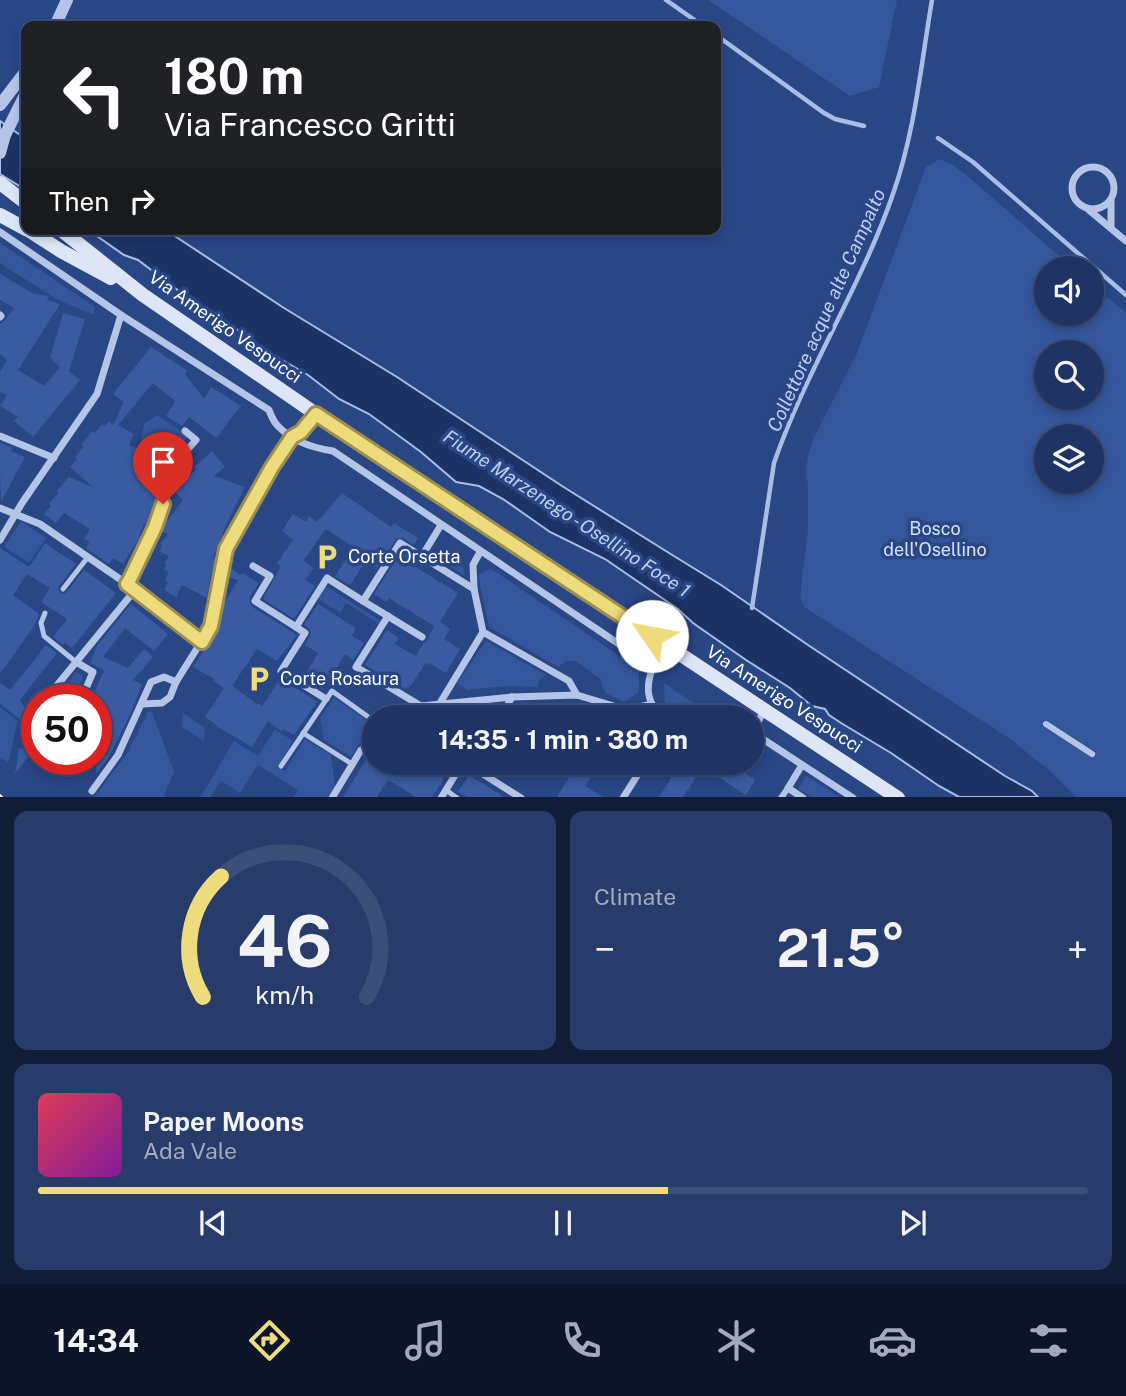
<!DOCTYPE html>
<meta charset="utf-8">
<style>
body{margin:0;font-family:"Public Sans",sans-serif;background:#273c6a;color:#f1f3f6;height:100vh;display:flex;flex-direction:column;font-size:26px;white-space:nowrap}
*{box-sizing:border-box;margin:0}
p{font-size:23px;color:#a1aabf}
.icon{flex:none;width:38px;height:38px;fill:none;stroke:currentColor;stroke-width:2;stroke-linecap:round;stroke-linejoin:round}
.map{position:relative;height:797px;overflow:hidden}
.sheet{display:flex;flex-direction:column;gap:14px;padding:14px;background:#111d37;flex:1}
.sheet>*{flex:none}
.banner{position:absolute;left:21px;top:21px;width:700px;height:214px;border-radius:14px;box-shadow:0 4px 10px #0003,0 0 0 2px #3c4f78;background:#202124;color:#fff;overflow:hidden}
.controls{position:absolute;left:1034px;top:256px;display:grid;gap:14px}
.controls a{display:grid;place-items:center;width:70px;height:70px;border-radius:50%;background:#1f3464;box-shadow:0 4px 10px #0003,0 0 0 2px #3c4f78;font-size:35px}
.speed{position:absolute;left:21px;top:684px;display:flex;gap:14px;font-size:35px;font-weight:700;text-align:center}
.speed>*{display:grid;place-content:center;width:91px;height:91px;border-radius:50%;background:#1f3464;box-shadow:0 4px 10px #0003,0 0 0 2px #3c4f78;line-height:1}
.speed .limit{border:10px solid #d22;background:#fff;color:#111}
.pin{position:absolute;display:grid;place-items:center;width:60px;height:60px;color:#fff;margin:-72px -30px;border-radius:50% 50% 50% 0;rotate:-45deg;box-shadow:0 0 7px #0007}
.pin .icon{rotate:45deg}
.me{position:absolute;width:77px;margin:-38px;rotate:303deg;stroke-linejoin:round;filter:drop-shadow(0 0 5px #0008)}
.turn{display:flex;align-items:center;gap:24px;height:147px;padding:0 28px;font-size:32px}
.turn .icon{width:91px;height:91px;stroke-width:2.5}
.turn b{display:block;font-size:49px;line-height:60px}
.then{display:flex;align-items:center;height:66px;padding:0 28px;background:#0003;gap:14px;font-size:26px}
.big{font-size:52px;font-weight:700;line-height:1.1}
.sheet .tile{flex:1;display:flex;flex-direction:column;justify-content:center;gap:10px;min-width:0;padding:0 24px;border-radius:14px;background:#273c6a}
.sheet .dial{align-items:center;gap:0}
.dial svg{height:182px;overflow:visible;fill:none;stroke:#3c4f78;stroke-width:7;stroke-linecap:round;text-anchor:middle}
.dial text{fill:#f1f3f6;stroke:none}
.song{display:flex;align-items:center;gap:21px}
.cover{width:84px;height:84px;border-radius:10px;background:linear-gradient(135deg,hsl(350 70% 55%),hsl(290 70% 35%))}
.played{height:7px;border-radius:4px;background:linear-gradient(90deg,#eedb7b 60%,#3c4f78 60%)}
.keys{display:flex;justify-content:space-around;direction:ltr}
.heat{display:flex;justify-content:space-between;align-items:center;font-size:38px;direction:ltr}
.sheet .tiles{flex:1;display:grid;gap:14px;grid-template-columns:1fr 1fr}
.tile:last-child{grid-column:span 2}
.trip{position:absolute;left:362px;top:705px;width:402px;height:70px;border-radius:35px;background:#1f3464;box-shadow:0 4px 10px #0003,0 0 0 2px #3c4f78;font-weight:700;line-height:70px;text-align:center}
.dock{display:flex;height:112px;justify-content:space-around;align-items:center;background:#0c1528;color:#a1aabf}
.dock .icon{width:49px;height:49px}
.dock .on{color:#eedb7b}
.dock b{font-size:32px;color:#f1f3f6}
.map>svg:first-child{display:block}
.green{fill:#34569c;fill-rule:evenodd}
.water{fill:#1d3366;stroke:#a9bee7;stroke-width:2}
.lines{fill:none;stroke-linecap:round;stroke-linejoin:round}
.stream{stroke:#a9bee7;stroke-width:4.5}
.building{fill:#3a5ba1}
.service{stroke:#b4c5e7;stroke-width:5}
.pedestrian{stroke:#b4c5e7;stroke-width:6}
.minor{stroke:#b4c5e7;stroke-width:7}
.tertiary{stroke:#b4c5e7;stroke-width:12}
.secondary{stroke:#dde5f7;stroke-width:14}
.tram{stroke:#fff;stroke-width:2}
.route-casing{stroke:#9b8e50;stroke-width:18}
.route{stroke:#eedb7b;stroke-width:12}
.labels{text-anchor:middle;stroke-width:7;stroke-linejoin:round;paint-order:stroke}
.street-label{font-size:18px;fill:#fff;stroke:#294685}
.park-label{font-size:18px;fill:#d7e1f6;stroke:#294685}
.poi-label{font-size:18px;fill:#fff;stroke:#294685;text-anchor:start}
.water-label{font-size:19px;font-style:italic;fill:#bfcfef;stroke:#294685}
</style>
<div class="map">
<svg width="1126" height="798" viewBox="0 0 1126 798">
<rect width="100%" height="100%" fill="#294685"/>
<g class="green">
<polygon points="708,0 897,0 879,87 850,96"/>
<path d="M 939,159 L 952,164 L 971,179 L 1073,268 L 1046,268 L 1046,313 L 1092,313 L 1092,284 L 1126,313 L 1126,797 L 1076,797 L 1050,771 L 1009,738 L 804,607 L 800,596 L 808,529 L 808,487 L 806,472 L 808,456 L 813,440 L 857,353 L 926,167 ZM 1046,352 L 1092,352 L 1092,397 L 1046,397 ZM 1046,436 L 1092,436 L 1092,481 L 1046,481 Z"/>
<polygon points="0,243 95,307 94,315 56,299 0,263"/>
<polygon points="157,415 188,436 174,456 141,445 140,443 144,424"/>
<polygon points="21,521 46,538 29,563 4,547"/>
<polygon points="458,548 465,576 433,556"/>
<polygon points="490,568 639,669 639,692 624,702 605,693 600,679 576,661 566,661 558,667 489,627 478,575"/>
<polygon points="325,586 381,621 379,624 346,603 340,613 317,598"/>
<polygon points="486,641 546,675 540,679 537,687 507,686 467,690 457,683"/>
<polygon points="76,672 83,676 73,700 55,700"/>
<polygon points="664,683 702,709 678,717 665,710"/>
<polygon points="334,698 374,725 374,738 358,745 351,757 324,740 320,718"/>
<polygon points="0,707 18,721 8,762 0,757"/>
<polygon points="495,708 497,714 495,717 422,717"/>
<polygon points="148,711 152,712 174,772 164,795 167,797 94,797 126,755"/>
<polygon points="183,713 205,728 204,741 182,727"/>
<polygon points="275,729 293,741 277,767 285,771 305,739 331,755 335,787 328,797 294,797 298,790 258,765 240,793 221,781 210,797 200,798 234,741 258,756"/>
<polygon points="806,776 840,797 812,797 798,789"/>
</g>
<g class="water">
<polygon points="0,121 26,139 26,190 0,174"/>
<polygon points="87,229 164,229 284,308 397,377 562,486 669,553 721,585 808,645 1005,776 1032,791 1038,797 959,797 939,786 891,753 841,723 829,715 825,709 812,706 790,688 746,660 693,623 678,609 605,559 550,532 503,499 479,486 456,482 421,452 369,414 339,399 308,375 265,350 217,315 184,295 138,260 124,255"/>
</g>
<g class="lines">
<g class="stream">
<polyline points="666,0 703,26"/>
<polyline points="716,35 824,113 835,119 864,126"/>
<polyline points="938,138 973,162 1126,295"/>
<path d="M 752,608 L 774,463 C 806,370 861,287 893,194 C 915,132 921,64 932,0"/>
</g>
</g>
<g class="building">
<polygon points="0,274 34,294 48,296 47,300 60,304 18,370 44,386 60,367 50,358 63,313 85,319 69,371 80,380 33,437 14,421 18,417 0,406 7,395 0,392 0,372 7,360 0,354 0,324 5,320 14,308 0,300"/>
<polygon points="151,347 188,371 185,374 204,399 211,387 241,406 216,438 189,417 182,426 166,416 175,401 153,383 118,425 134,434 129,445 170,459 148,525 144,523 138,540 123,564 113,558 109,564 86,548 90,542 84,539 90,529 64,513 56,523 44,514 51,506 49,504 58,493 57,491 69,477 93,487 70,467 77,459 75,457 84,446 81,445 92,431 95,433 102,424 105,426 109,421 113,425 124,402 113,394"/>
<polygon points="0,443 13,448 11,451 25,457 1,502 0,477 4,469 0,476"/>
<polygon points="212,451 225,467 214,476 245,487 228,521 213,557 218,560 215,574 211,573 207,598 182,585 176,597 164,590 168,582 165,580 169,573 164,569 166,565 164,564 169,556 159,551 162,545 160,544 168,534 160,530 183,500 174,491 176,487 197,469 194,467"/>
<polygon points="342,493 391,527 394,523 418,538 414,545 403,538 397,538 377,568 366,561 350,585 335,576 354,547 326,529 303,561 314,568 305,580 315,586 294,619 263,599 281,566 277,563 293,540 282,531 293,514 306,522 309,516 317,522"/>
<polygon points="45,543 76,564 59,586 58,590 60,593 64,594 67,592 84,570 116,593 72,648 65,643 63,645 53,637 67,619 41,602 50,588 27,574 13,595 39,614 34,626 0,674 0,548 29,567"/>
<polygon points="402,551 408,555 404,560 458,593 440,622 450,629 444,639 460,649 446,673 429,663 428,665 426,663 409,688 407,687 405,689 365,665 387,630 399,638 395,644 415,656 424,643 427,641 434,626 389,598 386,602 374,594"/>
<polygon points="229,567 241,575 242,573 259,583 249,598 251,606 297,635 277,661 257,649 232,686 257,704 258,703 262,706 281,678 317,702 294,735 283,729 281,731 268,721 252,747 216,726 217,725 205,717 224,688 213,681 214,679 193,667 219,626 218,624 223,615 220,614 221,608 238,580 227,577"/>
<polygon points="131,604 168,634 154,651 125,628 103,657 128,668 144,649 153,657 133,680 142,684 133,708 109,757 96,774 96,700 91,700 104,670 90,663 97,646"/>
<polygon points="318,604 356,628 352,636 364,643 353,660 345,654 323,690 303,678 318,653 305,645 311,633 309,628 304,625"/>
<polygon points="46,645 57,653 19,701 28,709 20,719 0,704 0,683 10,690"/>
<polygon points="19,748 34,749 15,774"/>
<polygon points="366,760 387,774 393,763 406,771 411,763 416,763 444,779 432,797 416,797 388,780 377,797 343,797"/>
<polygon points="496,763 526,763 518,777"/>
<polygon points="578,763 600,763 585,786 603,797 557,797"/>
<polygon points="681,763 729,763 755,780 746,795 703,767 683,797 659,797"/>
<polygon points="469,775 504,797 467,797 458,792"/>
</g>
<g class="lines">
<g class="service">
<polyline points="63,589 88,557"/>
<polyline points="45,613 41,623 44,636 76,662"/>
<polyline points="303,733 352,764"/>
<polyline points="281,766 332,691 374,721"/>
<polyline points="446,790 457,798"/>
</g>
<g class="pedestrian">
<polyline points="1046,724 1092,754"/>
<polyline points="781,798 788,788"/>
</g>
<g class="minor">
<circle cx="1093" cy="188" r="21"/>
<polyline points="1089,210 1126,241"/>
<polyline points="1111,228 1111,201"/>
<path d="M 0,232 L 121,315 L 269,410 C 271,415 273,421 277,425 C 291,441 313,448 333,451 L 653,667 C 645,687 646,704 664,718"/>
<polyline points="0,315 1,316 0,317"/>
<polyline points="0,436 54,458"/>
<polyline points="0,508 40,524 127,584 202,642"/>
<polyline points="0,540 22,503 97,394 121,315"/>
<polyline points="480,552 473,565 474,589 483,632 569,681 577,695"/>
<polyline points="422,556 441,525"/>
<polyline points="253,566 270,576 255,601 296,627 327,578 363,601"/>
<polyline points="127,584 130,579 155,527 179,459 196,440 185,431"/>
<polyline points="388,616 356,667 421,706"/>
<polyline points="296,627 305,633 281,671 326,699"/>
<polyline points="422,637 363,601 400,543 474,589"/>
<polyline points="76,662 93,672 81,700"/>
<polyline points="45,700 135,590"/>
<polyline points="440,703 483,632"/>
<polyline points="142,704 162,703 170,697 176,682 211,626 226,549 272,467 292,437 301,432 316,414"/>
<polyline points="37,710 30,718 37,720"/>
<polyline points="410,718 421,706 512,697 577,695 627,710 652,704"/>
<polyline points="500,718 512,697"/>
<polyline points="709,718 718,709 731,718"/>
<polyline points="752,732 853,798"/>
<polyline points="753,732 764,710"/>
<polyline points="443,763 457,772 473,766"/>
<polyline points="802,765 788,788 803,798"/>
<polyline points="472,767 521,798"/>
<polyline points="92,791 118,755 151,682 164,677 176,682"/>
<polyline points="332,798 361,750 374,743"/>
<polyline points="441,798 457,772"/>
<polyline points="623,798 645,763"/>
</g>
<g class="tertiary">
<polyline points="55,26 67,0"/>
<polyline points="0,105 26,71"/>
<polyline points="0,153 5,135 26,93"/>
</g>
<g class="secondary">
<polyline points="0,183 26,203"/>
<polyline points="0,215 26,229"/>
<polyline points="27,229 61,251 111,278"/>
<polyline points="60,229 143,295 316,414 898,798"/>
</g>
<polyline class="tram" points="0,795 3,798"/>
</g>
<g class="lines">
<g class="route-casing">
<polyline id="route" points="163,504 155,527 130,579 127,584 202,642 211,626 226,549 272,467 292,437 301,432 316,414 652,636"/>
</g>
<use href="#route" class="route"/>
</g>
<defs>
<g id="parking-bare" transform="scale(2.1)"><path d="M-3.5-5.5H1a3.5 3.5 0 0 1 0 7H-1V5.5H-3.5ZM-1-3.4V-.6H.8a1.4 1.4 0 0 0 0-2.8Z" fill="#eedb7b" stroke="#294685" stroke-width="2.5" paint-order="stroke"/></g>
</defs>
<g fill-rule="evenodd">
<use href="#parking-bare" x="327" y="557"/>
<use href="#parking-bare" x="259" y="679"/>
</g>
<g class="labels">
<g class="street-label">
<text transform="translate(225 327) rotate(35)" y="6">Via Amerigo Vespucci</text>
<text transform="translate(784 699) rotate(33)" y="6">Via Amerigo Vespucci</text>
</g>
<g class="park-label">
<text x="935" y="535">Bosco<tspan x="935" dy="21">dell'Osellino</tspan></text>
</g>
<g class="poi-label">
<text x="348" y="563">Corte Orsetta</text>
<text x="280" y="685">Corte Rosaura</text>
</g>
<g class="water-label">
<text transform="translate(826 310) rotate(-66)" y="7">Collettore acque alte Campalto</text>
<text transform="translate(567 513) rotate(33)" y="7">Fiume Marzenego - Osellino Foce 1</text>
</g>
</g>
</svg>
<div class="controls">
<a><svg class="icon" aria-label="sound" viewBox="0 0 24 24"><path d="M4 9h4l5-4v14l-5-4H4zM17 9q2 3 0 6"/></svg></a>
<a><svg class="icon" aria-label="search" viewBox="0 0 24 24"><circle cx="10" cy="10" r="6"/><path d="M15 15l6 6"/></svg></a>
<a><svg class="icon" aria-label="layers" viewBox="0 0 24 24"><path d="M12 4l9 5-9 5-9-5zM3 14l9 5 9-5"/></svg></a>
</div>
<div class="speed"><div class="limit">50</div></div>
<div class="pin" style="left:163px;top:504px;background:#d93025"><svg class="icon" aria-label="arrive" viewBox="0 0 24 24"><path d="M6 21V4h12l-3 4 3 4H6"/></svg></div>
<svg class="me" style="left:652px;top:636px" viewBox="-20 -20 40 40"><circle r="19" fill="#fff"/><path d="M0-13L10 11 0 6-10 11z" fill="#eedb7b"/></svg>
<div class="trip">14:35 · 1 min · 380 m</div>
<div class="banner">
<div class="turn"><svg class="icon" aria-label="left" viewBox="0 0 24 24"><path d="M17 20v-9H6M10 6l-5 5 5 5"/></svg><div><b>180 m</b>Via Francesco Gritti</div></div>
<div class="then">Then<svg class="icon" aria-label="right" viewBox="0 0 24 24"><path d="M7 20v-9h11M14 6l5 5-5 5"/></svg></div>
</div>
</div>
<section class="sheet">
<div class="tiles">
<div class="tile dial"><svg viewBox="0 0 100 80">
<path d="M14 69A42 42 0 1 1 86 69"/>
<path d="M14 69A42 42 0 0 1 22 16" stroke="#eedb7b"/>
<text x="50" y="56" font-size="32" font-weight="700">46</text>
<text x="50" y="72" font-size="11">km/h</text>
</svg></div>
<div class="tile"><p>Climate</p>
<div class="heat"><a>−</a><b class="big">21.5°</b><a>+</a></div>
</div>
<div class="tile">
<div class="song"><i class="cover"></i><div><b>Paper Moons</b><p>Ada Vale</p></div></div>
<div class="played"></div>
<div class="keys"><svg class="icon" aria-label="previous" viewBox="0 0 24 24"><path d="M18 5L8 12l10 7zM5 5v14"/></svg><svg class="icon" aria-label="pause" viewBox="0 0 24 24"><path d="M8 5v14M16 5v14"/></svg><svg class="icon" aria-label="next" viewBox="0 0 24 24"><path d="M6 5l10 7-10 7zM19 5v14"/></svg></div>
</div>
</div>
</section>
<nav class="dock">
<b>14:34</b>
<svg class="icon on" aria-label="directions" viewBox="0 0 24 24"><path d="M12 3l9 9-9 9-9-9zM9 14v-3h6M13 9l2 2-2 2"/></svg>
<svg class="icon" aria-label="music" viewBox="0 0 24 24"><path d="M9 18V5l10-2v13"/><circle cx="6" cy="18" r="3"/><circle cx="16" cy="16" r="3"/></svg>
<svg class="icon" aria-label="phone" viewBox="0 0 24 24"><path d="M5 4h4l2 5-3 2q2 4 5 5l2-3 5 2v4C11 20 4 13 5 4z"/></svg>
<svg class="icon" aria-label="climate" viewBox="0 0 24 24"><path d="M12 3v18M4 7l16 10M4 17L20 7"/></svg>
<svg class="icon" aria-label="car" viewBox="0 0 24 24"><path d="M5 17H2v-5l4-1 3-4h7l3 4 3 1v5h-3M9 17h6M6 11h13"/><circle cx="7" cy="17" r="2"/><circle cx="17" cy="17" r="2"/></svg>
<svg class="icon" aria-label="filters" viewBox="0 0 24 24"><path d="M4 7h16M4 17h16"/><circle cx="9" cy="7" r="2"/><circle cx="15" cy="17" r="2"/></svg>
</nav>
